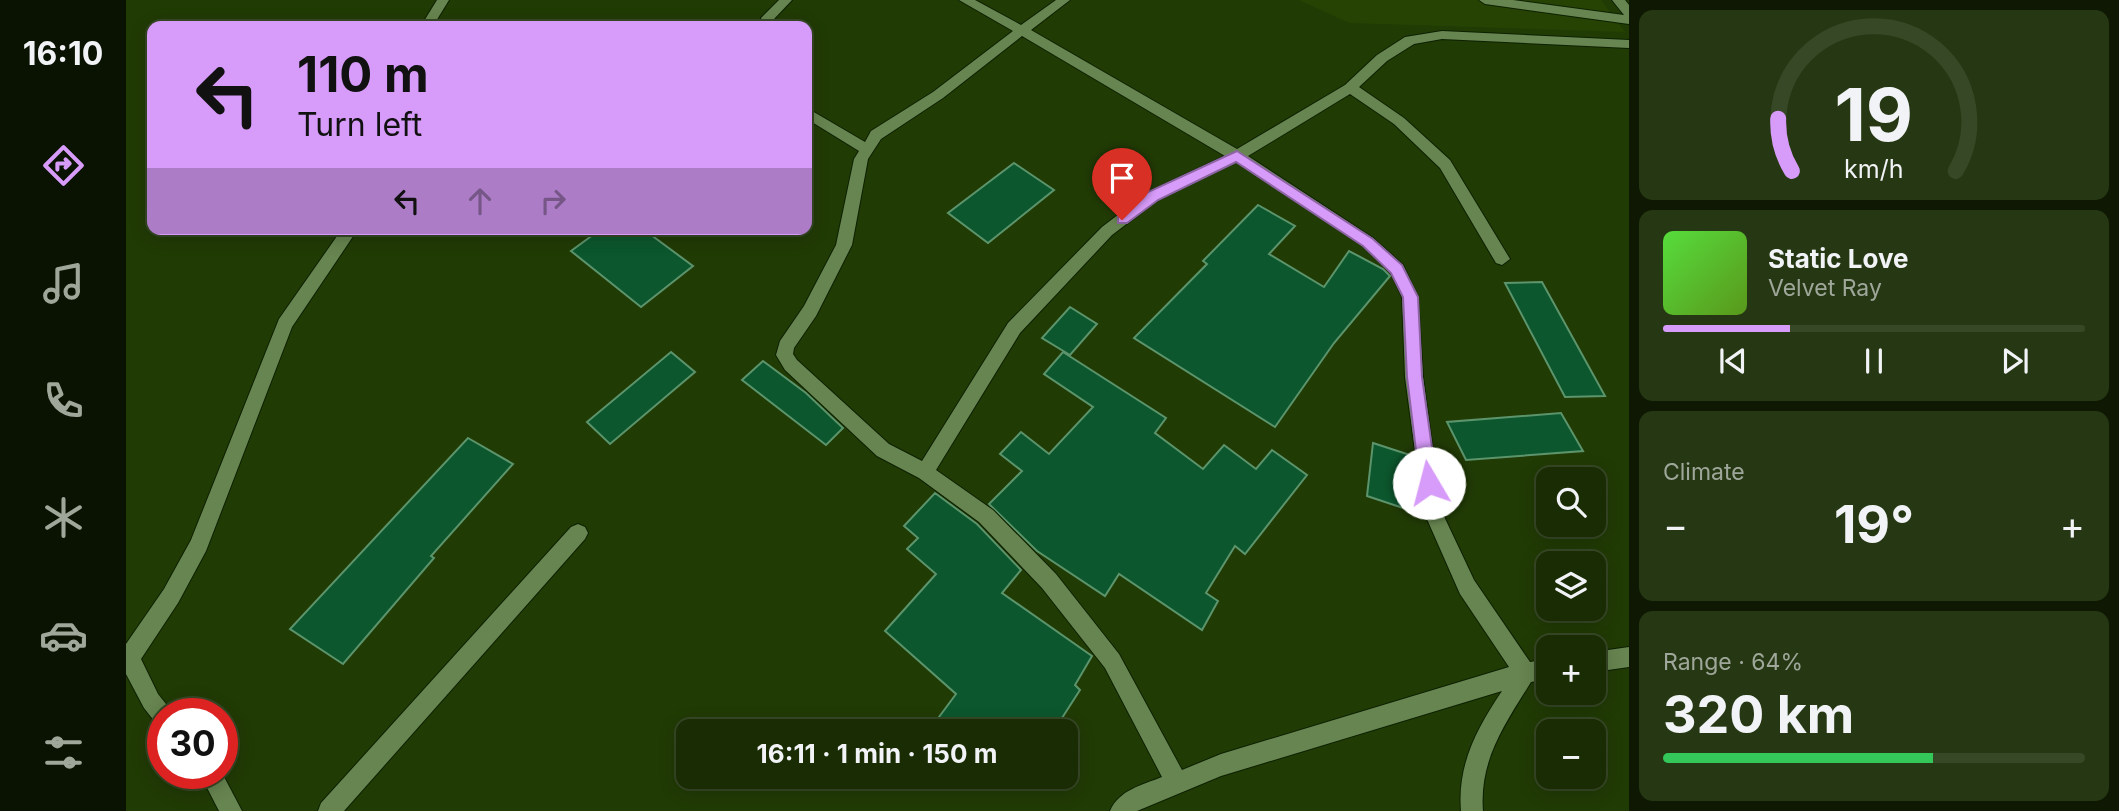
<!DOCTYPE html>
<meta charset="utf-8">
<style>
body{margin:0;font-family:Inter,sans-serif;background:#263813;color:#f1f3f6;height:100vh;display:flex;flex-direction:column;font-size:26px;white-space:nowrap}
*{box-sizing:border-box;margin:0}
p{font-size:23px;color:#9fa79a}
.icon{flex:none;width:38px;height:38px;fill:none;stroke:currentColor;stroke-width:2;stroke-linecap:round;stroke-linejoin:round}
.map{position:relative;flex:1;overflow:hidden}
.drawer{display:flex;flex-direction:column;gap:10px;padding:10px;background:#0e1802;width:490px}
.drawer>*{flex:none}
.top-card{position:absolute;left:21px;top:21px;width:665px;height:214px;border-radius:14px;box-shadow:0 4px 18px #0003,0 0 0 2px #374826;background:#d79bf9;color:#111;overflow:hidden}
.tools{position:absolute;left:1410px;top:467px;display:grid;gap:14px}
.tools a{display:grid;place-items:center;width:70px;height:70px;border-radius:14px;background:#192c04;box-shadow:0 4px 18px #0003,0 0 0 2px #374826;font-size:35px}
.speed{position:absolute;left:21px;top:698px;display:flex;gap:14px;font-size:35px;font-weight:700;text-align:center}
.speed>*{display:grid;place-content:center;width:91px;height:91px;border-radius:50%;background:#192c04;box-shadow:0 4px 18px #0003,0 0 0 2px #374826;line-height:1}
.speed .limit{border:10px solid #d22;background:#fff;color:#111}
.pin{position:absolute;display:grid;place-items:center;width:60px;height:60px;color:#fff;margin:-72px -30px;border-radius:50% 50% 50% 0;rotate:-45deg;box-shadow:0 0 7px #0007}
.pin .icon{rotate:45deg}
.me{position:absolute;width:77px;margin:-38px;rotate:352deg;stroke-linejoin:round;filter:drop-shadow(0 0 5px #0008)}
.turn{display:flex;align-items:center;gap:24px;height:147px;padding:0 35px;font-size:32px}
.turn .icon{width:91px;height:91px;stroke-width:2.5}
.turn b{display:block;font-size:49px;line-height:60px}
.lanes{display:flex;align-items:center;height:66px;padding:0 35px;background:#0003;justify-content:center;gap:35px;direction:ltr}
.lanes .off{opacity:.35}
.big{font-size:52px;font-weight:700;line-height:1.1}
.drawer .tile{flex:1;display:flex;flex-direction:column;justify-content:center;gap:10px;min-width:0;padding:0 24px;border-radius:14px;background:#263813}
.drawer .dial{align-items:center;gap:0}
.dial svg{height:182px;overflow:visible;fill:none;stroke:#374826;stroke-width:7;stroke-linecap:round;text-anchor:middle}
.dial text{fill:#f1f3f6;stroke:none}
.song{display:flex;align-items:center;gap:21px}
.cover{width:84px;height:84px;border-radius:10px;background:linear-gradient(135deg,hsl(110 70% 55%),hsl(90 70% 35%))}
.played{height:7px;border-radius:4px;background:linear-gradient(90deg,#d79bf9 30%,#374826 30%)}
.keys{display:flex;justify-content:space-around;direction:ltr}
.heat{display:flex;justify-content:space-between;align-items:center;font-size:38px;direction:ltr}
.charge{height:10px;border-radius:5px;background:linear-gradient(90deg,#34c759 64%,#374826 0)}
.trip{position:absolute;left:550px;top:719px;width:402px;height:70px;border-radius:14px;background:#192c04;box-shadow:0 4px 18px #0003,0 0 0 2px #374826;font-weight:700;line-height:70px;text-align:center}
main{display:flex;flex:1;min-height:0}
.tabs{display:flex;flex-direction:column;width:126px;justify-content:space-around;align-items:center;background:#0a1202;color:#9fa79a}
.tabs .icon{width:49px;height:49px}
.tabs .current{color:#d79bf9}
.tabs b{font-size:32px;color:#f1f3f6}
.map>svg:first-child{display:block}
.built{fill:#264303}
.building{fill:#0c572d;stroke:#5c946c;stroke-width:2}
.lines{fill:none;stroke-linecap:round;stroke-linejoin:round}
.minor-casing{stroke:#0d2000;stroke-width:2}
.minor{fill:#678550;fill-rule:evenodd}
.route{fill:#d79bf9;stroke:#8c65a2;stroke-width:2}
</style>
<main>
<nav class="tabs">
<b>16:10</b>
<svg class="icon current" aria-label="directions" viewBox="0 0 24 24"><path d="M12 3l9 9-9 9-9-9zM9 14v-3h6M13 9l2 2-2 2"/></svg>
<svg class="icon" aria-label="music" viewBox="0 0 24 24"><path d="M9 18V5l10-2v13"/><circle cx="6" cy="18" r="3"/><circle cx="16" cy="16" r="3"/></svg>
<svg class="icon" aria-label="phone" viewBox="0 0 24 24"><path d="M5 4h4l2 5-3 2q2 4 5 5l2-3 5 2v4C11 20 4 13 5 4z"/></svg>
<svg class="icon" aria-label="climate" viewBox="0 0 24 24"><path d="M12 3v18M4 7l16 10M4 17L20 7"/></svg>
<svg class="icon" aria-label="car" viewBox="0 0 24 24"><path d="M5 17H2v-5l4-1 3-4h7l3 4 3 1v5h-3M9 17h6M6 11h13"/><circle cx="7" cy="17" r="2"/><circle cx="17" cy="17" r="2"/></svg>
<svg class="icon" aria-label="filters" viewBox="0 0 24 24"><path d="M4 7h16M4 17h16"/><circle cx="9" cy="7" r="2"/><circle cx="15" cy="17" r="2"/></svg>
</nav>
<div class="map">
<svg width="1503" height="811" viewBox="0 0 1503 811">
<rect width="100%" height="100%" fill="#213b05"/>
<polygon class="built" points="1173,0 1475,0 1499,32 1223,23"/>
<g class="building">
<polygon points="888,163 928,190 862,243 822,213"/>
<polygon points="1132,205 1169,226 1143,254 1198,287 1223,251 1257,269 1264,276 1208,343 1149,427 1008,338 1081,264 1077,261"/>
<polygon points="475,229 517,229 567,266 515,307 445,251"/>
<polygon points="1416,282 1479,396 1439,397 1379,283"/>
<polygon points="944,307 971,324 944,355 916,338"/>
<polygon points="545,352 569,372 484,444 461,422"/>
<polygon points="937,352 1040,418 1029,433 1077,469 1098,445 1130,469 1146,450 1181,475 1119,554 1109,546 1080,593 1092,601 1076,630 993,574 979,596 911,551 863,504 896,471 874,454 895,432 923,454 967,407 918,374"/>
<polygon points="637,361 680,393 717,428 700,445 616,380"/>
<polygon points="1435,413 1457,451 1340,460 1321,422"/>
<polygon points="342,438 387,464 305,556 308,558 217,664 164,629"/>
<polygon points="1247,443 1287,456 1283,510 1241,496"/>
<polygon points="809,493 851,524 895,570 876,593 966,656 949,685 954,690 927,732 831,732 813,717 830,694 759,631 810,574 781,549 792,538 778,526"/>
</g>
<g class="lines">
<g class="minor-casing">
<g id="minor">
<polygon points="311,0 323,0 307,26 295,26"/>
<polygon points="653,0 666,0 648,19 649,26 637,26 635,18"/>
<path d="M 833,0 L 849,0 L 895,25 L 930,0 L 944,0 L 905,30 L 1111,149 L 1219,85 L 1251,55 L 1279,37 L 1316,31 L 1503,40 L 1503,48 L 1316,39 L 1288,44 L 1261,61 L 1233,87 L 1278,118 L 1324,160 L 1384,259 L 1376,265 L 1370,263 L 1314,168 L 1268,124 L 1224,94 L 1122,156 L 1247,238 L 1277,265 L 1292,297 L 1297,377 L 1315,510 L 1348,580 L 1404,662 L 1423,659 L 1423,679 L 1405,682 C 1379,724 1353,760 1357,811 L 1335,811 C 1331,765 1351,728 1376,691 L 1095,776 L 1011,811 L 984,811 C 993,790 1016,785 1036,777 L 979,668 L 916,588 L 853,522 L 793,478 L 751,456 L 659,370 L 650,355 L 654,341 L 678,306 L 710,245 L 728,159 L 733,151 L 681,119 L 681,108 L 739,142 L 745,131 L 807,92 L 887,31 ZM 896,36 L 1099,156 L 1022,192 L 976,227 L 882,323 L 796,461 L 763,444 L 671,360 L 667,354 L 668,348 L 690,316 L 726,245 L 742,159 L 755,139 L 817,98 ZM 1110,162 L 1237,246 L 1265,273 L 1276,297 L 1279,377 L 1297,510 L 1334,594 L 1383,667 L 1095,754 L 1056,770 L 993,654 L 930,574 L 867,510 L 810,470 L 894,333 L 986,235 L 1032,200 Z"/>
<polygon points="1353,0 1387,0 1498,15 1486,0 1499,0 1503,5 1503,24 1359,4"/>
<polygon points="216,229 232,229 166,327 80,551 52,603 15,659 32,694 48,714 37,714 37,725 29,722 18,708 0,674 0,644 38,589 65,540 153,319"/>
<polygon points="452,524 459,527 462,533 459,539 218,811 192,811 195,803 445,527"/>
<polygon points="1503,647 1503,667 1468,672 1468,652"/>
<polygon points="96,773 116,811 93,811 74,774"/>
</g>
</g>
<use href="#minor" class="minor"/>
</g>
<polygon class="route" points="1111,151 1247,239 1276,265 1292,297 1296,377 1311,483 1309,489 1303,491 1297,489 1294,483 1281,377 1277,297 1265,273 1237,246 1110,162 1032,200 1001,223 992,223 992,216 1022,192"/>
</svg>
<div class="tools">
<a><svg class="icon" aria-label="search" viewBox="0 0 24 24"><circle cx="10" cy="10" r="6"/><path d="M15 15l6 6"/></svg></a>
<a><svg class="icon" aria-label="layers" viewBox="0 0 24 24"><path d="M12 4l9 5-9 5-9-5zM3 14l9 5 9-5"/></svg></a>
<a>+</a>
<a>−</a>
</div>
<div class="speed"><div class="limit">30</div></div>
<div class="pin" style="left:996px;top:220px;background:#d93025"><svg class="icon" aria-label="arrive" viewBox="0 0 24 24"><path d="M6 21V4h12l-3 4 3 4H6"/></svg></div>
<svg class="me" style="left:1303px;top:483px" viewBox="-20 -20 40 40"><circle r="19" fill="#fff"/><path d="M0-13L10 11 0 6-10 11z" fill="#d79bf9"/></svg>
<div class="trip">16:11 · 1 min · 150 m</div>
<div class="top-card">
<div class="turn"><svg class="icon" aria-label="left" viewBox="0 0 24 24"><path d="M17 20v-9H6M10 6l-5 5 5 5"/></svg><div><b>110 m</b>Turn left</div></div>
<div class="lanes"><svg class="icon" aria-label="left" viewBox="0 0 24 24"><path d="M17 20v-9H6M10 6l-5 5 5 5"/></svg><svg class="icon off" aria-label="ahead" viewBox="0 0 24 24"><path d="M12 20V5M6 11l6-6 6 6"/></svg><svg class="icon off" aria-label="right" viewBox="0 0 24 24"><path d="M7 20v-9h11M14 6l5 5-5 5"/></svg></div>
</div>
</div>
<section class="drawer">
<div class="tile dial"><svg viewBox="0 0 100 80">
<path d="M14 69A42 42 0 1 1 86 69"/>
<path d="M14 69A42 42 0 0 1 8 46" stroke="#d79bf9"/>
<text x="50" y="56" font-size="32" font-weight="700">19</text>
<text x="50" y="72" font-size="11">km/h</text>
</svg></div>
<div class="tile">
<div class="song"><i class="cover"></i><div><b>Static Love</b><p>Velvet Ray</p></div></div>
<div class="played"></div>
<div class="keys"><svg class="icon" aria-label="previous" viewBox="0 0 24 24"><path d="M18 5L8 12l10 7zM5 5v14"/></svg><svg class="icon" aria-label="pause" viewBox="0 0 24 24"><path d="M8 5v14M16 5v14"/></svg><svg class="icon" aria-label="next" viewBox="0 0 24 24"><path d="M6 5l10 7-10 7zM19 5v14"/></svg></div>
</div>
<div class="tile"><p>Climate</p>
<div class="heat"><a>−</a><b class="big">19°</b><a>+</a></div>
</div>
<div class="tile"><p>Range · 64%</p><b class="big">320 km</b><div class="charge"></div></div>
</section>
</main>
